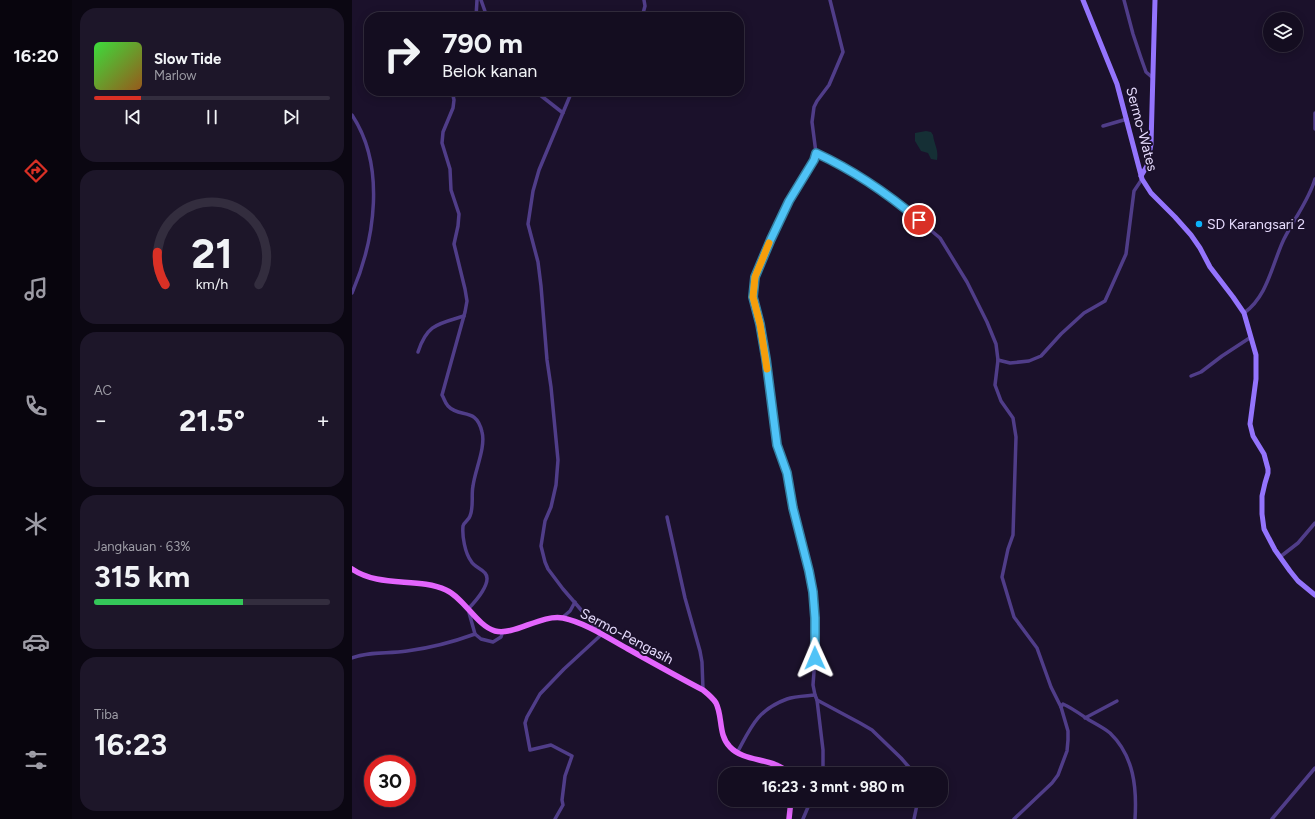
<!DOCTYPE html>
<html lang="id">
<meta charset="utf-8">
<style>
body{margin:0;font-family:Figtree,sans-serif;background:#1d1629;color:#f1f3f6;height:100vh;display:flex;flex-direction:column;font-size:15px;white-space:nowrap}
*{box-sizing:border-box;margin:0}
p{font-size:13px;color:#9d9ca5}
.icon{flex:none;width:22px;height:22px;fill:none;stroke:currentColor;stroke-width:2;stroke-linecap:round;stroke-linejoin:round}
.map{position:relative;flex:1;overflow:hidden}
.details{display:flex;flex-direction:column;gap:8px;padding:8px;background:#0b0712;width:280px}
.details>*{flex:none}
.guide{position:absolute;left:12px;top:12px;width:380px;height:84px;border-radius:16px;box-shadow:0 2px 10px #0003,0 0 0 1px #332d3e;background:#140d20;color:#f1f3f6;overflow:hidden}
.fabs{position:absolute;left:911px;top:12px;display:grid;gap:8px}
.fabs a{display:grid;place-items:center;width:40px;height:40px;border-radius:50%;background:#140d20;box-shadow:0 2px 10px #0003,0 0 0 1px #332d3e;font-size:20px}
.speed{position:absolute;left:12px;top:755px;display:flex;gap:8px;font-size:20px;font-weight:700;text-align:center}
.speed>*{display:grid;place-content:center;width:52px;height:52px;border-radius:50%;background:#140d20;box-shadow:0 2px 10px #0003,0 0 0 1px #332d3e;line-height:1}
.speed .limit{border:6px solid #d22;background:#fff;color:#111}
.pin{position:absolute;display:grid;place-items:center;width:34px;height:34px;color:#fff;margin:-17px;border:2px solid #fff;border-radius:50%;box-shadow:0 1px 4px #0007}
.me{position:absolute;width:44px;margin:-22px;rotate:359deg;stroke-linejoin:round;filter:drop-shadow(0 0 3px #0008)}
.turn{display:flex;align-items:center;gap:14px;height:84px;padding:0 12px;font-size:18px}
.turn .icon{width:52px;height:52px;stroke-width:2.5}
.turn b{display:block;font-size:28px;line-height:34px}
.big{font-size:30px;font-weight:700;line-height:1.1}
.details .tile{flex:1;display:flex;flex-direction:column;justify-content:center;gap:6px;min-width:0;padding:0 14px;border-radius:16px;background:#1d1629}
.details .dial{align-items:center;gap:0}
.dial svg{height:104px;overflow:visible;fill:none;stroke:#332d3e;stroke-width:7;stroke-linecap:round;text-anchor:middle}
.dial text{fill:#f1f3f6;stroke:none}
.song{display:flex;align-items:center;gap:12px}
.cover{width:48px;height:48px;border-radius:6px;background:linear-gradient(135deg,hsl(120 70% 55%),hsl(30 70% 35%))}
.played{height:4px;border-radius:2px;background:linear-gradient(90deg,#d93025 20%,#332d3e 20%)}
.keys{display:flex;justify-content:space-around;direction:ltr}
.heat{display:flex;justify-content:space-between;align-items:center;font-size:22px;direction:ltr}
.charge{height:6px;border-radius:3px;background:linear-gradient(90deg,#34c759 63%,#332d3e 0)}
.trip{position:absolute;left:366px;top:767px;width:230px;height:40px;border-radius:16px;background:#140d20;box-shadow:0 2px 10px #0003,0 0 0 1px #332d3e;font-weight:700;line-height:40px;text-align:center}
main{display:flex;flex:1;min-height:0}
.dock{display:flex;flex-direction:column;width:72px;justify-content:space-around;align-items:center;background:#08050d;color:#9d9ca5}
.dock .icon{width:28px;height:28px}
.dock .on{color:#d93025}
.dock b{font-size:18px;color:#f1f3f6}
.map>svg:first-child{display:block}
.green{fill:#152f35}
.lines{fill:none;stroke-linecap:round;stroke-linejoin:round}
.street{stroke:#503d89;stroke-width:3.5}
.secondary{stroke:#9474fd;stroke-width:5}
.primary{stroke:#e365fd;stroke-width:5.5}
.route-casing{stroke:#337fa1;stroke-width:10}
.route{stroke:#4fc3f7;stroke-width:7}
.slow{stroke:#f59e0b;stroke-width:7}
.poi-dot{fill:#0bb2fb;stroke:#1b112b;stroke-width:1.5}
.labels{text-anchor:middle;stroke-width:4;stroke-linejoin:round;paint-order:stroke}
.street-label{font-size:14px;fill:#e7dcfe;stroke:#1b112b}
.poi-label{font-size:14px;fill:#e7dcfe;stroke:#1b112b;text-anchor:start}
</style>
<main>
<nav class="dock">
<b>16:20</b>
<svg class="icon on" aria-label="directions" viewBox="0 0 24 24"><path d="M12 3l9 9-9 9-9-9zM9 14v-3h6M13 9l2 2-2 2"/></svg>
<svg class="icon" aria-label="music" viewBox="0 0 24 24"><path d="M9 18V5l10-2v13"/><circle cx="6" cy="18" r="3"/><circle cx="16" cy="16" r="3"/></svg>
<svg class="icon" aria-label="phone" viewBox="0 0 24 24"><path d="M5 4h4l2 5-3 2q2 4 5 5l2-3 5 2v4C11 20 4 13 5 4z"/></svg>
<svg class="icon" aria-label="climate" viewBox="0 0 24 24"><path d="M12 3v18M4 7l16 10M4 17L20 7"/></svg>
<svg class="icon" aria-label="car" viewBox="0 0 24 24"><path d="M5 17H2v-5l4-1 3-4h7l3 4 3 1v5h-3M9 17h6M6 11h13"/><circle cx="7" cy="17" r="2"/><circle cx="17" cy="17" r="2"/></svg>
<svg class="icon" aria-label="filters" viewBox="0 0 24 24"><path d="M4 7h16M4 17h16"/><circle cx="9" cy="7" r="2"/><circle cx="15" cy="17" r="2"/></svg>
</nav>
<section class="details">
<div class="tile">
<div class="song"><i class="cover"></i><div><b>Slow Tide</b><p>Marlow</p></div></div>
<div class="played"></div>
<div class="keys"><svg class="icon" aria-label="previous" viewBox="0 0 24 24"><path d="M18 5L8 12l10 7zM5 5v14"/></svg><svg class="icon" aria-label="pause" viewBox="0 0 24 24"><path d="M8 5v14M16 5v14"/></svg><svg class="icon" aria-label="next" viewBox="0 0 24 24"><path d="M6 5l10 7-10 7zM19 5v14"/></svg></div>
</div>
<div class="tile dial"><svg viewBox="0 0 100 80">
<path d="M14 69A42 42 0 1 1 86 69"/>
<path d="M14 69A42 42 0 0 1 8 44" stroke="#d93025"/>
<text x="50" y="56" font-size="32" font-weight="700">21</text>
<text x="50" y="72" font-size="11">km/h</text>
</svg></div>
<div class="tile"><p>AC</p>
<div class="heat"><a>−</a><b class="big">21.5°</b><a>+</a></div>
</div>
<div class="tile"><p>Jangkauan · 63%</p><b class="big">315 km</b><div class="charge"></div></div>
<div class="tile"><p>Tiba</p><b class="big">16:23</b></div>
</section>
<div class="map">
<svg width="963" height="819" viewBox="0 0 963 819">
<rect width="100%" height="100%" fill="#1b112b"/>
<path class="green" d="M 574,131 L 579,132 L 581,135 C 582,144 587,150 585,160 L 579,159 L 576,153 L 569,151 L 563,141 L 563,133 Z"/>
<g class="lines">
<g class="street">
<polyline points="129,0 135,17"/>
<polyline points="772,0 781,34 789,58 794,72 801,78"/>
<polyline points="124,17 125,0"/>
<polyline points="290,17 293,6 292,0"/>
<path d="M 100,91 L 102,100 L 101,108 L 91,132 L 90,143 L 98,169 L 99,190 L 107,214 L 106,226 L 102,244 L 113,289 L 115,301 L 113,312 L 90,395 C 92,398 93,403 96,406 C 108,419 124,406 130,432 C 134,447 123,470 121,486 C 119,495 122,507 118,516 C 117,520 112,522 111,526 C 110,536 113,553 119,561 C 122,567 129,568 133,573 C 141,582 123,602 116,609 L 123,634"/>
<polyline points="183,91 211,113"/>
<polyline points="963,113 963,129"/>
<path d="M 0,115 C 34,166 23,240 0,293"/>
<polyline points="751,126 775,119"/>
<polyline points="464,153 485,163 539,197 557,212 588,238 615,282 635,322 644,344 646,360 643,385 649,401 661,418 664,437 661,535 656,549 650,577 662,617 685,648 699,687 709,707 716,731 716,740 715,751 706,775 700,783 662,819"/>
<path d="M 892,313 C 916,296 920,264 932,239 C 942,219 957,200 963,179"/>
<path d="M 66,352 C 75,324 86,324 112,316"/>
<polyline points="646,360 658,363 677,361 689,356 709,334 732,313 753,301 774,254 782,191 790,179"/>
<polyline points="839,376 849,372 870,356 899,337"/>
<polyline points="315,517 333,598 348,651 350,662 351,690"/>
<polyline points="928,557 946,543 963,523"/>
<polyline points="211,617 218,611 223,602"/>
<path d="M 0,658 C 17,651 36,654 55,651 C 78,648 101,642 123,634 L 129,639 L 141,642 L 149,637 L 151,631"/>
<polyline points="463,695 465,700 508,723 520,730 549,758 563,774"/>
<polyline points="465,700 471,750 471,774"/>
<path d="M 709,707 L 711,704 C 720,708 728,714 737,720 C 744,724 752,728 758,733 C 782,756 785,788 783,819"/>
<polyline points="733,718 765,701"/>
<path d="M 385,753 C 399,727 405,710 435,699 C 443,696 454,696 463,695 L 461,685 L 463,658 L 461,592 L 457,571 L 441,508 L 435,473 L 425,445 L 414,359 L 408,324 L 401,297 L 403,277 L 419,239 L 437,201 L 462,160 L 464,153 L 460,122 L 462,107 L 465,101 L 477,85 L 491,52 L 478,0"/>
<polyline points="203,819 211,805 210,800 213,776 220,756 199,745 178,750 173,723 175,717 188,694 212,669 250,634 211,589 196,569 193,562 189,546 193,521 199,507 204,485 206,460 199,387 195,360 189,286 186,262 176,224 181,191 187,170 220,91"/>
<polyline points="451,819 459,800"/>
<polyline points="562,819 566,800"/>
<polyline points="920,819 963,768"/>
</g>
<g class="secondary">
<polyline points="731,0 765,84 790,179 799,193 823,217 839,235 848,248 858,267 881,297 892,313 904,355 904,379 898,424 901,436 912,454 916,469 916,473 913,483 910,496 910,514 912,529 923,550 938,571 946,581 963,595"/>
<polyline points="789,176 795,166 799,144 803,0"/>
</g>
<g class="primary">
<path d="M 0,569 C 27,588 66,577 94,590 C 112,598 125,626 143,631 C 162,636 189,614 211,618 C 234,623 256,638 276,649 C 301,663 326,677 351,690 C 356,694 361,698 364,703 C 371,717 366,735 378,747 C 393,763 422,757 438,774"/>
<polyline points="437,819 439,800"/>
</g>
</g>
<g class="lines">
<g class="route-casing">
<path id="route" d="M 463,658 L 463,618 L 461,592 L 457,571 L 441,508 L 435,473 L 425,445 L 414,359 L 408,324 L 401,297 L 403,277 L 419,239 L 437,201 L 462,160 L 464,153 C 501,170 536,194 567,220"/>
</g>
<use href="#route" class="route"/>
<polyline class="slow" points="415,369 408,324 401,297 403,277 417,243"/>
</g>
<circle class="poi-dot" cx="847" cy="224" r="4"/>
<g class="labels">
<g class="street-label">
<text transform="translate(790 129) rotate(75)" y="5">Sermo-Wates</text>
<text transform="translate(275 636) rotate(28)" y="5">Sermo-Pengasih</text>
</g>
<g class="poi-label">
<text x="855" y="229">SD Karangsari 2</text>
</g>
</g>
</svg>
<div class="fabs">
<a><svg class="icon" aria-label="layers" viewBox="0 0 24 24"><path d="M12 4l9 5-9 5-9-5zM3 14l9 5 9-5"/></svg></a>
</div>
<div class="speed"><div class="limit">30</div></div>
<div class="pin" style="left:567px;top:220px;background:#d93025"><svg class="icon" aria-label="arrive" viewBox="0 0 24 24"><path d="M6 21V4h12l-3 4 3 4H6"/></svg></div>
<svg class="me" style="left:463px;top:658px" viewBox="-20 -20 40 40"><path d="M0-17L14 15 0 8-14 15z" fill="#4fc3f7" stroke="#fff" stroke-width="4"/></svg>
<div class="trip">16:23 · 3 mnt · 980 m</div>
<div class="guide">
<div class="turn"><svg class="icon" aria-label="right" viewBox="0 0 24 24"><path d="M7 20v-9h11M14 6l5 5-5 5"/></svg><div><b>790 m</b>Belok kanan</div></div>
</div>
</div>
</main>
